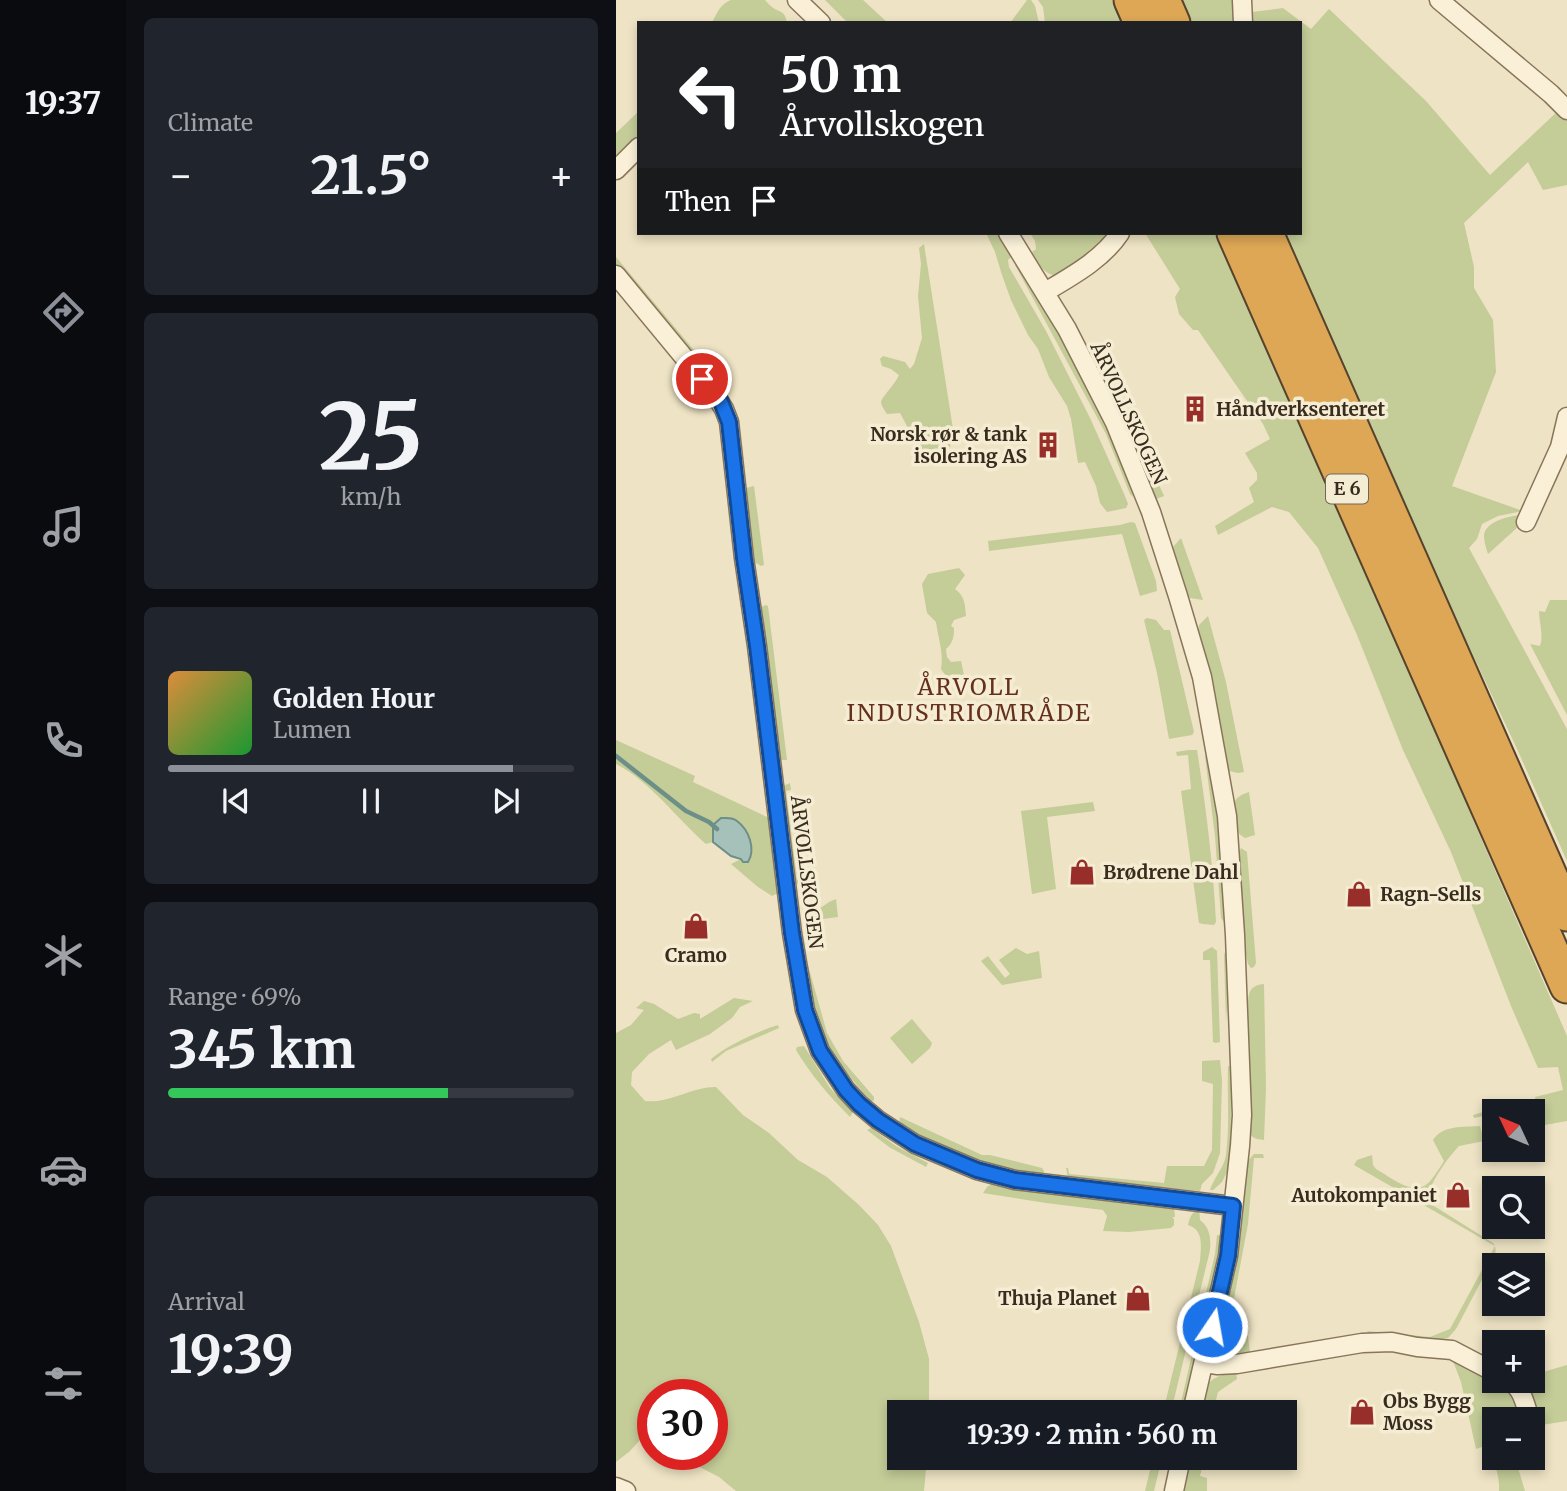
<!DOCTYPE html>
<meta charset="utf-8">
<style>
body{margin:0;font-family:Merriweather,serif;background:#20242c;color:#f1f3f6;height:100vh;display:flex;flex-direction:column;font-size:26px;white-space:nowrap}
*{box-sizing:border-box;margin:0}
p{font-size:23px;color:#9ea1a6}
.icon{flex:none;width:38px;height:38px;fill:none;stroke:currentColor;stroke-width:2;stroke-linecap:round;stroke-linejoin:round}
.map{position:relative;flex:1;overflow:hidden}
.panel{display:flex;flex-direction:column;gap:18px;padding:18px;background:#0d0f14;width:490px}
.panel>*{flex:none}
.banner{position:absolute;left:21px;top:21px;width:665px;height:214px;border-radius:0px;box-shadow:0 4px 10px #0003;background:#202124;color:#fff;overflow:hidden}
.needle{width:46px;rotate:314deg}
.fabs{position:absolute;left:866px;top:1099px;display:grid;gap:14px}
.fabs a{display:grid;place-items:center;width:63px;height:63px;border-radius:0px;background:#171b24;box-shadow:0 4px 10px #0003;font-size:35px}
.speed{position:absolute;left:21px;top:1379px;display:flex;gap:14px;font-size:35px;font-weight:700;text-align:center}
.speed>*{display:grid;place-content:center;width:91px;height:91px;border-radius:50%;background:#171b24;box-shadow:0 4px 10px #0003;line-height:1}
.speed .limit{border:10px solid #d22;background:#fff;color:#111}
.pin{position:absolute;display:grid;place-items:center;width:60px;height:60px;color:#fff;margin:-30px;border:4px solid #fff;border-radius:50%;box-shadow:0 2px 7px #0007}
.me{position:absolute;width:77px;margin:-38px;rotate:12deg;stroke-linejoin:round;filter:drop-shadow(0 0 5px #0008)}
.turn{display:flex;align-items:center;gap:24px;height:147px;padding:0 28px;font-size:32px}
.turn .icon{width:91px;height:91px;stroke-width:2.5}
.turn b{display:block;font-size:49px;line-height:60px}
.then{display:flex;align-items:center;height:66px;padding:0 28px;background:#0003;gap:14px;font-size:26px}
.big{font-size:52px;font-weight:700;line-height:1.1}
.panel .tile{flex:1;display:flex;flex-direction:column;justify-content:center;gap:10px;min-width:0;padding:0 24px;border-radius:10px;background:#20242c}
.panel .dial{align-items:center;gap:0}
.dial b{font-size:91px;line-height:1}
.song{display:flex;align-items:center;gap:21px}
.cover{width:84px;height:84px;border-radius:10px;background:linear-gradient(135deg,hsl(30 70% 55%),hsl(130 70% 35%))}
.played{height:7px;border-radius:4px;background:linear-gradient(90deg,#8c9099 85%,#363941 85%)}
.keys{display:flex;justify-content:space-around;direction:ltr}
.heat{display:flex;justify-content:space-between;align-items:center;font-size:38px;direction:ltr}
.charge{height:10px;border-radius:5px;background:linear-gradient(90deg,#34c759 69%,#363941 0)}
.trip{position:absolute;left:271px;top:1400px;width:410px;height:70px;border-radius:0px;background:#171b24;box-shadow:0 4px 10px #0003;font-weight:700;line-height:70px;text-align:center}
main{display:flex;flex:1;min-height:0}
.tabs{display:flex;flex-direction:column;width:126px;justify-content:space-around;align-items:center;background:#090b0e;color:#9ea1a6}
.tabs .icon{width:49px;height:49px}
.tabs .active{color:#8c9099}
.tabs b{font-size:32px;color:#f1f3f6}
.map>svg:first-child{display:block}
.green{fill:#c4cc98}
.water{fill:#a6c1ba;stroke:#6c8f88;stroke-width:2}
.lines{fill:none;stroke-linecap:round;stroke-linejoin:round}
.stream{stroke:#6c8f88;stroke-width:4.5}
.street-casing{stroke:#89755a;stroke-width:21}
.highway-casing{stroke:#56432e;stroke-width:37}
.street{stroke:#f9f0d7;stroke-width:18}
.highway{stroke:#dda755;stroke-width:33}
.route-casing{stroke:#114b97;stroke-width:18}
.route{stroke:#1a73e8;stroke-width:12}
.labels{text-anchor:middle;stroke-width:7;stroke-linejoin:round;paint-order:stroke}
.shield{fill:#f5edd3;stroke:#716654;stroke-width:2}
.shield-label{font-size:18px;font-weight:bold;fill:#392c1e}
.poi-label{font-size:19px;font-weight:bold;fill:#392c1e;stroke:#f5edd3;text-anchor:start}
.street-label{font-size:19px;fill:#392c1e;stroke:#f5edd3}
.quarter-label{font-size:23px;letter-spacing:2px;fill:#65301e;stroke:#f5edd3}
</style>
<main>
<nav class="tabs">
<b>19:37</b>
<svg class="icon active" aria-label="directions" viewBox="0 0 24 24"><path d="M12 3l9 9-9 9-9-9zM9 14v-3h6M13 9l2 2-2 2"/></svg>
<svg class="icon" aria-label="music" viewBox="0 0 24 24"><path d="M9 18V5l10-2v13"/><circle cx="6" cy="18" r="3"/><circle cx="16" cy="16" r="3"/></svg>
<svg class="icon" aria-label="phone" viewBox="0 0 24 24"><path d="M5 4h4l2 5-3 2q2 4 5 5l2-3 5 2v4C11 20 4 13 5 4z"/></svg>
<svg class="icon" aria-label="climate" viewBox="0 0 24 24"><path d="M12 3v18M4 7l16 10M4 17L20 7"/></svg>
<svg class="icon" aria-label="car" viewBox="0 0 24 24"><path d="M5 17H2v-5l4-1 3-4h7l3 4 3 1v5h-3M9 17h6M6 11h13"/><circle cx="7" cy="17" r="2"/><circle cx="17" cy="17" r="2"/></svg>
<svg class="icon" aria-label="filters" viewBox="0 0 24 24"><path d="M4 7h16M4 17h16"/><circle cx="9" cy="7" r="2"/><circle cx="15" cy="17" r="2"/></svg>
</nav>
<section class="panel">
<div class="tile"><p>Climate</p>
<div class="heat"><a>−</a><b class="big">21.5°</b><a>+</a></div>
</div>
<div class="tile dial"><b>25</b><p>km/h</p></div>
<div class="tile">
<div class="song"><i class="cover"></i><div><b>Golden Hour</b><p>Lumen</p></div></div>
<div class="played"></div>
<div class="keys"><svg class="icon" aria-label="previous" viewBox="0 0 24 24"><path d="M18 5L8 12l10 7zM5 5v14"/></svg><svg class="icon" aria-label="pause" viewBox="0 0 24 24"><path d="M8 5v14M16 5v14"/></svg><svg class="icon" aria-label="next" viewBox="0 0 24 24"><path d="M6 5l10 7-10 7zM19 5v14"/></svg></div>
</div>
<div class="tile"><p>Range · 69%</p><b class="big">345 km</b><div class="charge"></div></div>
<div class="tile"><p>Arrival</p><b class="big">19:39</b></div>
</section>
<div class="map">
<svg width="951" height="1491" viewBox="0 0 951 1491">
<rect width="100%" height="100%" fill="#eee3c4"/>
<g class="green">
<path d="M 115,0 L 149,0 C 151,2 153,5 156,7 C 164,13 169,10 171,23 L 96,23 C 101,13 104,4 115,0 Z"/>
<polygon points="209,0 247,0 272,23 232,23"/>
<polygon points="411,0 415,0 419,6 423,23 394,23"/>
<polygon points="422,0 496,0 506,23 429,23 427,7"/>
<polygon points="563,0 620,0 622,23 573,23"/>
<polygon points="667,8 695,29 713,9 810,101 874,175 944,109 951,120 951,185 927,190 912,162 848,223 858,267 858,288 877,320 880,372 836,486 907,511 882,516 866,524 861,539 853,548 951,729 951,861 902,751 809,553 667,233 684,233 684,23 637,23 636,12"/>
<polygon points="23,111 23,136 0,159 0,133"/>
<polygon points="370,233 383,233 397,255 392,260 393,267 430,331 474,418 509,496 512,504 510,508 491,512 484,503 480,486 469,462 462,463 455,419 451,406 433,377 422,349 412,335 395,300 386,275 379,252"/>
<path d="M 414,233 L 491,233 L 492,236 L 482,250 L 441,276 C 427,274 422,263 416,252 L 420,249 L 419,241 Z"/>
<polygon points="529,233 600,233 646,333 829,748 858,822 951,1036 951,1121 923,1126 919,1097 947,1090 942,1067 922,1068 895,1006 835,852 787,750 741,635 702,548 673,512 656,507 602,535 599,526 638,502 633,488 641,480 641,473 629,453 654,439 647,424 582,330 577,330 563,314 559,297 564,289"/>
<path d="M 308,244 L 337,429 L 334,447 L 305,452 L 284,413 L 271,414 C 269,411 265,405 265,402 C 266,397 280,383 283,375 L 275,369 L 266,366 L 264,359 L 267,356 L 289,362 L 294,369 L 298,364 L 306,338 L 302,296 L 305,264 L 303,248 Z"/>
<polygon points="0,257 103,380 101,382 96,378 0,264"/>
<polygon points="402,263 452,348 504,458 513,479 517,497 514,494 490,434 399,265"/>
<polygon points="524,449 527,449 548,496 540,499 521,456"/>
<polygon points="138,486 148,565 145,566 137,561 128,493 130,488"/>
<path d="M 909,514 L 903,526 L 872,554 C 870,548 868,541 868,536 C 869,520 896,516 909,514 Z"/>
<polygon points="515,522 519,523 540,581 541,591 524,596 506,534 373,551 372,541 504,525"/>
<polygon points="565,538 587,600 574,598 572,595 557,547"/>
<path d="M 343,568 L 349,575 L 339,589 C 349,596 349,605 350,616 L 338,620 L 335,626 L 338,628 C 338,637 337,643 330,649 L 331,657 L 335,662 L 345,661 L 348,675 L 330,676 L 325,669 C 328,653 322,638 320,622 L 311,613 L 306,584 L 312,574 Z"/>
<path d="M 934,600 L 951,600 L 951,715 L 914,644 L 924,646 C 928,636 923,622 923,611 L 929,612 Z"/>
<polygon points="150,605 152,606 171,760 166,760 164,758 162,748 142,608"/>
<polygon points="592,616 610,682 628,772 622,773 613,771 611,765 602,716 582,632 583,625"/>
<polygon points="531,618 540,620 548,630 554,630 578,732 576,735 553,739 541,673 528,620"/>
<path d="M 0,740 L 79,776 L 77,782 L 151,817 L 154,820 L 162,893 L 156,896 L 142,887 L 115,864 L 125,859 L 114,818 C 96,818 96,825 97,842 L 90,844 C 61,819 34,781 0,764 Z"/>
<path d="M 573,750 L 581,750 C 590,807 597,864 600,922 L 598,925 L 587,924 L 583,923 L 582,916 L 565,791 L 575,789 L 572,755 L 561,756 L 560,752 Z"/>
<path d="M 589,756 L 593,761 C 602,814 607,866 610,920 L 608,922 L 605,918 L 599,836 Z"/>
<polygon points="174,783 175,790 170,791 181,878 183,881 186,880 187,886 179,883 167,793 167,786"/>
<path d="M 633,792 L 639,835 L 629,838 C 620,833 620,828 618,818 C 616,804 617,797 633,792 Z"/>
<polygon points="477,802 479,811 431,817 440,889 416,894 405,811"/>
<polygon points="625,848 631,852 640,963 638,967 635,968 632,964 628,945 623,861 623,852"/>
<polygon points="220,899 222,917 192,921 192,917 213,902"/>
<polygon points="596,947 601,951 604,1042 600,1043 597,1042 594,960 587,960 587,952"/>
<polygon points="400,948 411,954 423,951 426,978 386,985 365,961 372,956 389,978 394,974 383,960"/>
<path d="M 188,951 L 211,1033 L 227,1061 L 258,1097 L 258,1100 L 255,1102 C 241,1085 226,1069 215,1050 C 198,1021 193,984 188,951 Z"/>
<path d="M 611,951 C 616,971 611,1000 610,1021 L 608,955 L 609,952 Z"/>
<path d="M 648,984 L 650,1088 L 648,1140 C 640,1139 634,1138 632,1129 L 632,1001 C 633,990 636,985 648,984 Z"/>
<path d="M 118,998 L 137,1001 L 124,1007 L 116,1018 L 94,1034 L 60,1050 L 55,1040 L 33,1054 L 16,1072 L 15,1085 L 29,1101 C 53,1104 75,1087 100,1087 L 127,1115 L 153,1133 L 182,1160 L 211,1177 L 243,1205 L 262,1225 L 275,1246 L 303,1322 L 313,1359 L 313,1412 L 284,1412 L 284,1458 L 311,1458 L 308,1491 L 120,1491 L 103,1477 L 74,1462 L 66,1454 L 96,1454 L 96,1395 L 37,1395 L 37,1430 L 34,1429 L 14,1451 L 0,1462 L 0,1033 L 15,1025 L 28,1010 L 20,1008 L 28,1001 L 38,1004 L 62,1019 L 78,1013 L 84,1014 L 84,1019 Z"/>
<polygon points="296,1019 316,1043 314,1048 296,1064 274,1038"/>
<path d="M 162,1025 L 163,1028 L 110,1051 L 96,1062 L 95,1059 C 110,1046 142,1031 162,1025 Z"/>
<path d="M 188,1046 L 214,1088 L 237,1112 L 234,1117 C 213,1096 195,1075 180,1050 L 181,1047 Z"/>
<polygon points="604,1060 606,1080 604,1153 597,1173 586,1184 584,1191 457,1180 452,1177 450,1168 452,1168 453,1174 548,1183 551,1166 588,1166 596,1150 597,1084 586,1081 586,1061"/>
<path d="M 612,1066 L 616,1066 L 614,1166 L 606,1182 L 597,1190 L 594,1190 C 598,1177 608,1168 610,1155 C 614,1126 611,1095 612,1066 Z"/>
<polygon points="895,1100 896,1105 893,1110 878,1111 878,1114 858,1118 857,1115 881,1108 881,1103"/>
<path d="M 284,1117 L 366,1155 L 374,1155 L 426,1168 L 428,1171 L 427,1175 C 414,1173 401,1172 389,1169 C 351,1161 316,1144 283,1124 Z"/>
<path d="M 864,1126 L 868,1141 L 843,1146 C 831,1158 813,1185 810,1201 L 877,1243 C 880,1247 880,1250 879,1255 L 840,1329 L 832,1338 L 814,1341 L 753,1335 L 751,1331 L 814,1337 L 834,1329 L 879,1246 L 738,1165 L 741,1160 L 756,1155 L 757,1165 L 760,1169 C 776,1178 800,1199 815,1180 C 820,1174 824,1167 828,1161 L 817,1140 C 826,1125 848,1127 864,1126 Z"/>
<polygon points="255,1128 280,1146 312,1163 310,1167 273,1147 251,1130"/>
<path d="M 638,1154 L 647,1154 L 648,1158 L 638,1158 L 632,1224 L 612,1330 L 630,1334 L 632,1336 L 634,1353 C 617,1356 605,1359 603,1337 L 619,1270 L 624,1238 L 630,1163 Z"/>
<polygon points="377,1183 455,1196 558,1206 559,1217 556,1217 558,1219 558,1225 555,1228 513,1232 487,1231 491,1216 487,1210 430,1203 367,1193 371,1187"/>
<path d="M 583,1209 L 584,1220 C 594,1228 595,1238 594,1250 L 555,1412 L 547,1412 L 584,1261 C 585,1246 588,1230 572,1225 C 574,1217 575,1213 583,1209 Z"/>
<polygon points="601,1235 606,1236 604,1250 567,1410 563,1411 599,1254"/>
<path d="M 837,1361 C 853,1366 887,1380 896,1393 C 901,1399 903,1411 906,1419 L 878,1419 L 878,1458 L 899,1458 L 909,1491 L 883,1491 C 884,1476 878,1459 869,1446 L 860,1449 L 845,1382 Z"/>
<polygon points="951,1365 951,1421 925,1425 911,1381 917,1381 917,1375"/>
<path d="M 620,1372 L 621,1379 L 602,1392 L 597,1412 L 585,1412 C 591,1382 589,1378 620,1372 Z"/>
<polygon points="537,1458 546,1458 538,1491 529,1491"/>
<polygon points="574,1458 585,1458 584,1462 587,1464 584,1476 591,1478 591,1491 566,1491"/>
</g>
<path class="water" d="M 105,818 C 110,818 117,817 121,821 C 133,830 140,849 132,862 L 127,862 L 125,859 L 115,856 L 97,842 L 97,825 Z"/>
<g class="lines">
<polyline class="stream" points="0,756 70,811 93,822 101,829"/>
<g class="street-casing">
<g id="street">
<polyline points="181,0 205,23"/>
<polyline points="626,0 627,23"/>
<polyline points="823,0 935,94 951,110"/>
<polyline points="0,170 23,147"/>
<polyline points="392,233 451,329 499,423 535,512 562,596 586,677 611,816 619,935 626,1115 624,1146 612,1256 576,1412"/>
<polyline points="0,275 100,396 108,409 113,422 128,558 141,646 176,933 189,1010 204,1051 230,1090 243,1104 262,1120 299,1144 361,1170 399,1180 617,1206"/>
<path d="M 429,292 C 456,276 487,259 504,233"/>
<polyline points="910,522 944,447 951,417"/>
<polyline points="588,1363 602,1365 621,1364 746,1343 776,1342 801,1347 836,1350 878,1372"/>
<path d="M 894,1381 C 907,1389 909,1405 914,1419"/>
<polyline points="0,1487 10,1491"/>
<polyline points="558,1491 565,1458"/>
</g>
</g>
<g class="highway-casing">
<g id="highway">
<polyline points="515,0 525,23"/>
<polyline points="547,0 557,23"/>
<polyline points="618,233 951,986"/>
<polyline points="650,233 951,914"/>
</g>
</g>
<use href="#street" class="street"/>
<use href="#highway" class="highway"/>
</g>
<g class="lines">
<g class="route-casing">
<polyline id="route" points="86,379 105,402 113,422 128,558 141,646 176,933 189,1010 204,1051 230,1090 243,1104 262,1120 299,1144 361,1170 399,1180 617,1206 612,1256 596,1327"/>
</g>
<use href="#route" class="route"/>
</g>
<defs>
<g id="building-bare" transform="scale(2.1)"><path d="M-4-6H4V6H1V3H-1V6H-4ZM-2.5-4.3h1.7v1.8h-1.7ZM.8-4.3h1.7v1.8H.8ZM-2.5-1h1.7V.8h-1.7ZM.8-1h1.7V.8H.8Z" fill="#982e2a" stroke="#f5edd3" stroke-width="2.5" paint-order="stroke"/></g>
<g id="shop-bare" transform="scale(2.1)"><path d="M-5-2.5h2.3a2.7 3.5 0 0 1 5.4 0H5L5.5 6h-11ZM-1.5-2.5h3a1.5 2.3 0 0 0-3 0Z" fill="#982e2a" stroke="#f5edd3" stroke-width="2.5" paint-order="stroke"/></g>
</defs>
<g fill-rule="evenodd">
<use href="#building-bare" x="579" y="409"/>
<use href="#building-bare" x="432" y="445"/>
<use href="#shop-bare" x="466" y="872"/>
<use href="#shop-bare" x="743" y="894"/>
<use href="#shop-bare" x="80" y="926"/>
<use href="#shop-bare" x="842" y="1195"/>
<use href="#shop-bare" x="522" y="1298"/>
<use href="#shop-bare" x="746" y="1412"/>
</g>
<g class="labels">
<rect class="shield" x="710" y="474.5" width="42" height="29" rx="5"/>
<g class="shield-label">
<text x="731" y="495">E 6</text>
</g>
<g class="poi-label">
<text x="600" y="416">Håndverksenteret</text>
<text x="411" y="441" text-anchor="end">Norsk rør &amp; tank<tspan x="411" dy="22">isolering AS</tspan></text>
<text x="487" y="879">Brødrene Dahl</text>
<text x="764" y="901">Ragn-Sells</text>
<text x="80" y="962" text-anchor="middle">Cramo</text>
<text x="821" y="1202" text-anchor="end">Autokompaniet</text>
<text x="501" y="1305" text-anchor="end">Thuja Planet</text>
<text x="767" y="1408">Obs Bygg<tspan x="767" dy="22">Moss</tspan></text>
</g>
<g class="street-label">
<text transform="translate(513 413) rotate(65)" y="7">ÅRVOLLSKOGEN</text>
<text transform="translate(191 872) rotate(83)" y="7">ÅRVOLLSKOGEN</text>
</g>
<g class="quarter-label">
<text x="353" y="695">ÅRVOLL<tspan x="353" dy="26">INDUSTRIOMRÅDE</tspan></text>
</g>
</g>
</svg>
<div class="fabs">
<a><svg class="needle" viewBox="-14 -14 28 28"><path d="M0-13l5 13h-10z" fill="#e53935"/><path d="M0 13l5-13h-10z" fill="#9ea1a6"/></svg></a>
<a><svg class="icon" aria-label="search" viewBox="0 0 24 24"><circle cx="10" cy="10" r="6"/><path d="M15 15l6 6"/></svg></a>
<a><svg class="icon" aria-label="layers" viewBox="0 0 24 24"><path d="M12 4l9 5-9 5-9-5zM3 14l9 5 9-5"/></svg></a>
<a>+</a>
<a>−</a>
</div>
<div class="speed"><div class="limit">30</div></div>
<div class="pin" style="left:86px;top:379px;background:#d93025"><svg class="icon" aria-label="arrive" viewBox="0 0 24 24"><path d="M6 21V4h12l-3 4 3 4H6"/></svg></div>
<svg class="me" style="left:596px;top:1327px" viewBox="-20 -20 40 40"><circle r="17" fill="#1a73e8" stroke="#fff" stroke-width="3"/><path d="M0-11L8 9 0 5-8 9z" fill="#fff"/></svg>
<div class="trip">19:39 · 2 min · 560 m</div>
<div class="banner">
<div class="turn"><svg class="icon" aria-label="left" viewBox="0 0 24 24"><path d="M17 20v-9H6M10 6l-5 5 5 5"/></svg><div><b>50 m</b>Årvollskogen</div></div>
<div class="then">Then<svg class="icon" aria-label="arrive" viewBox="0 0 24 24"><path d="M6 21V4h12l-3 4 3 4H6"/></svg></div>
</div>
</div>
</main>
